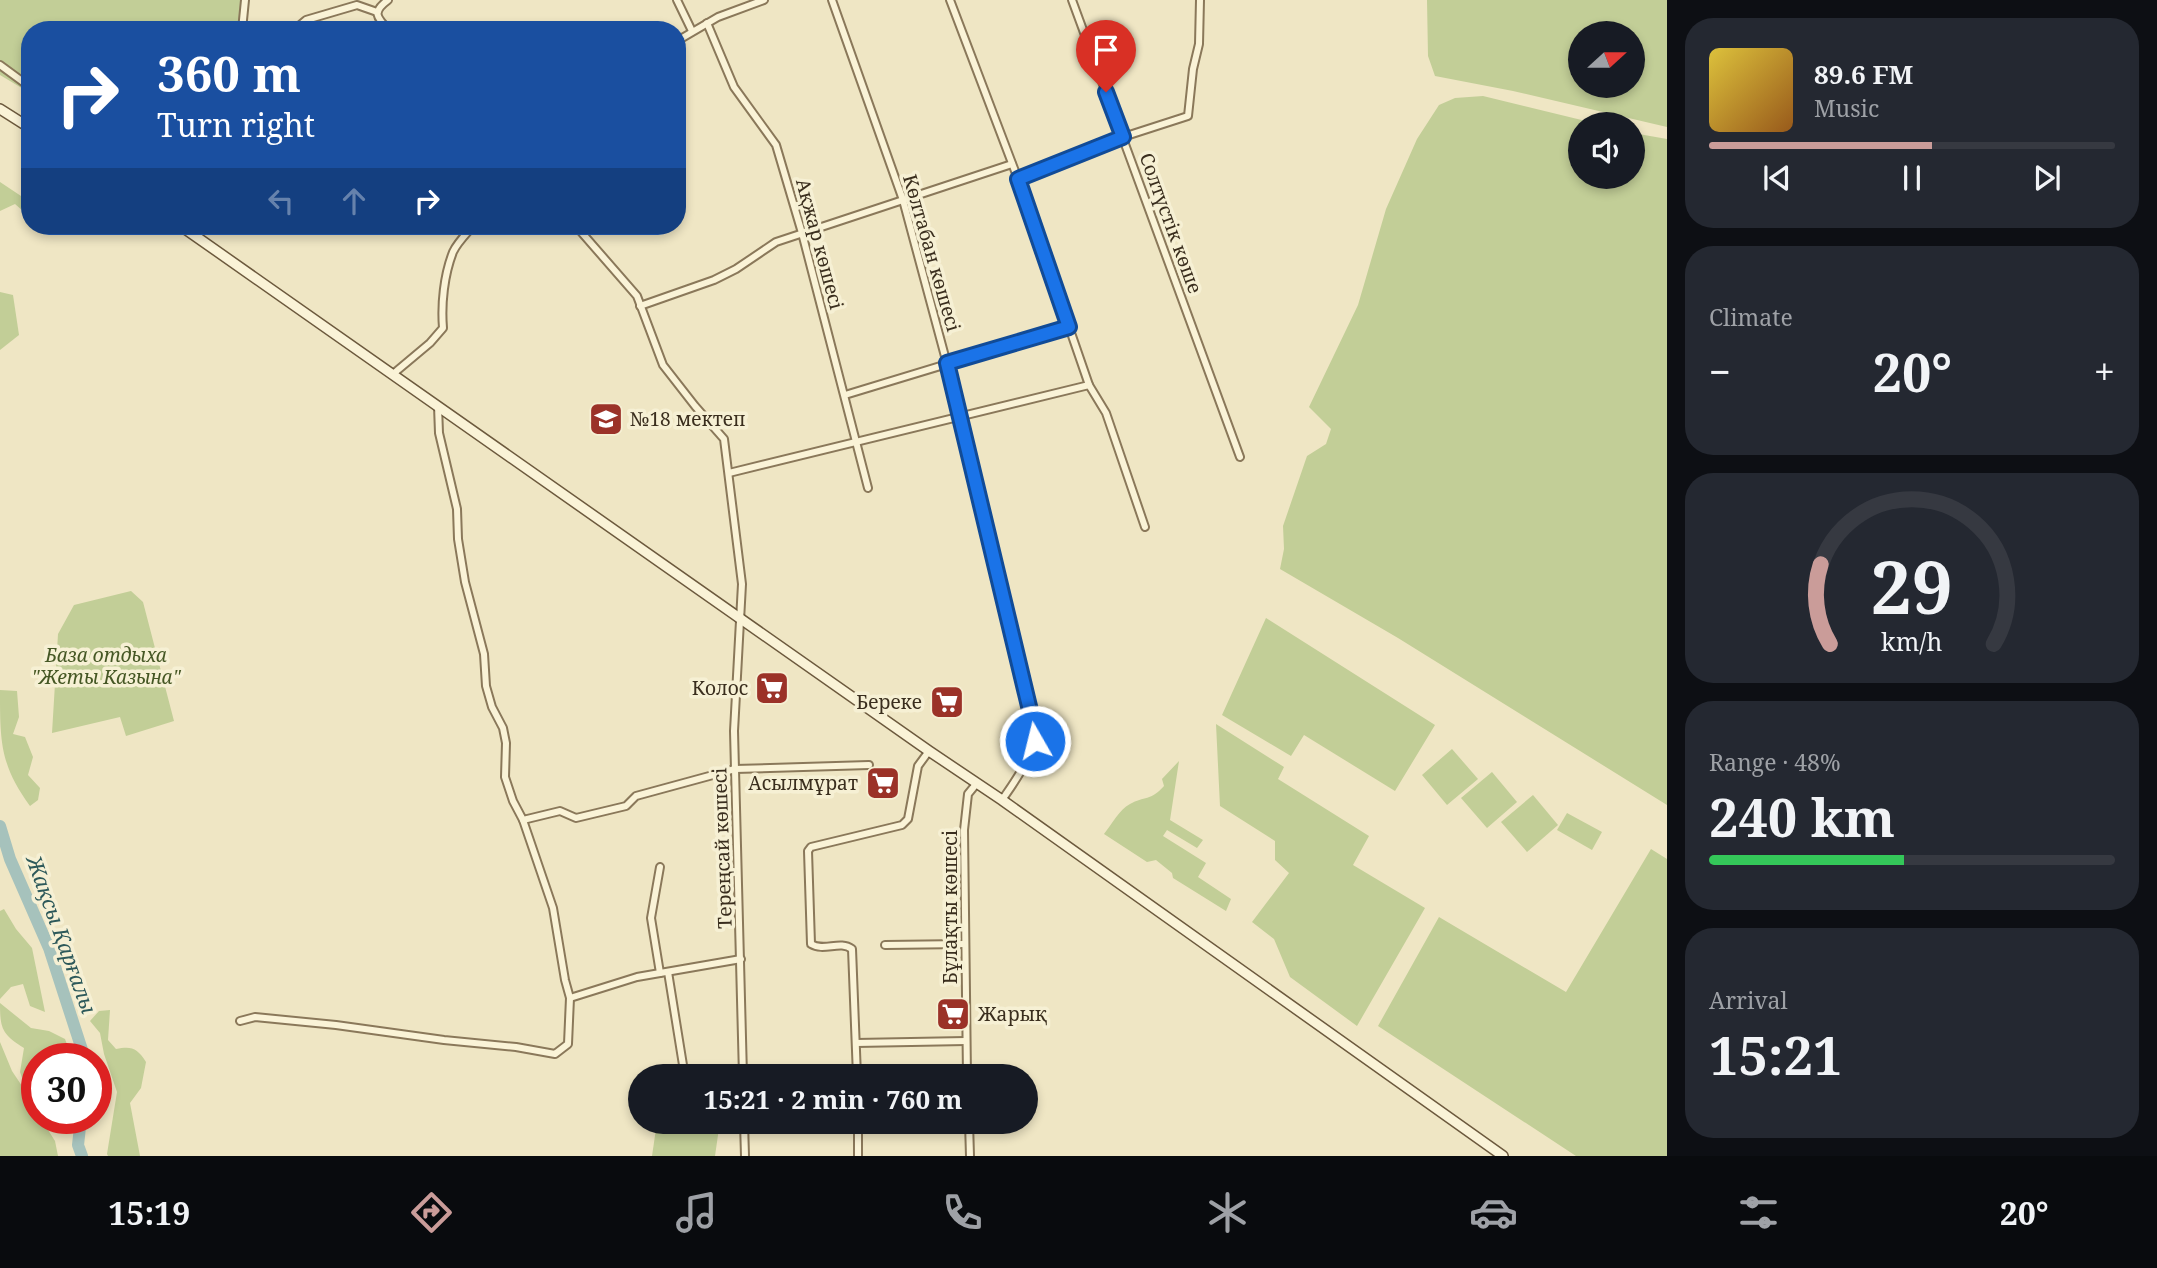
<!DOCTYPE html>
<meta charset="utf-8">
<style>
body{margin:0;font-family:"Noto Serif",serif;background:#242831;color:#f1f3f6;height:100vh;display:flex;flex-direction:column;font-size:26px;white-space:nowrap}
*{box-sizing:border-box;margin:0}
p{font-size:23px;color:#9ea1a6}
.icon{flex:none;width:38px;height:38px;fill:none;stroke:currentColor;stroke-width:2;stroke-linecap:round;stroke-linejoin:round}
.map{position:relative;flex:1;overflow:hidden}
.side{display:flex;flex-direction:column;gap:18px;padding:18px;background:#0d0f14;width:490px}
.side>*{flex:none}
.guide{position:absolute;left:21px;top:21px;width:665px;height:214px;border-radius:28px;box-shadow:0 4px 10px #0003;background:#1a4fa0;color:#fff;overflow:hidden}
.needle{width:46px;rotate:69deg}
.fabs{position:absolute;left:1568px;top:21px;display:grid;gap:14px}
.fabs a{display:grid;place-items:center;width:77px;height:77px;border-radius:50%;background:#171b24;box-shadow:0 4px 10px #0003;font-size:35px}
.speed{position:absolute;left:21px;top:1043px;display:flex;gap:14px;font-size:35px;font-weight:700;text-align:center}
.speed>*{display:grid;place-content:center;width:91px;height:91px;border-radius:50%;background:#171b24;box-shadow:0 4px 10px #0003;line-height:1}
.speed .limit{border:10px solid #d22;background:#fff;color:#111}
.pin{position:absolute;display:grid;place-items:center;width:60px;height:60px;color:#fff;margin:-72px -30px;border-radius:50% 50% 50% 0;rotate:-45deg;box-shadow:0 0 7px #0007}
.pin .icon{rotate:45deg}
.me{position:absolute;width:77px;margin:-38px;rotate:352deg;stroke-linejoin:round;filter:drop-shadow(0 0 5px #0008)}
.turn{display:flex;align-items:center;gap:24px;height:147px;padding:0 21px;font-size:32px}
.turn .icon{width:91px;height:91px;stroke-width:2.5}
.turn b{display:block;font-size:49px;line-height:60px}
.lanes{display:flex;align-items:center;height:66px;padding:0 21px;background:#0003;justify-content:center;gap:35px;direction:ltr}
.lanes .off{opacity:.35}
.big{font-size:52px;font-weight:700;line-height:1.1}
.side .card{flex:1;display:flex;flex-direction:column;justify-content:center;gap:10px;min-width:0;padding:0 24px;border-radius:28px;background:#242831}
.side .dial{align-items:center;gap:0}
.dial svg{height:182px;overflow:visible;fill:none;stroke:#363941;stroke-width:7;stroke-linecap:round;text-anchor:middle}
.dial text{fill:#f1f3f6;stroke:none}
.song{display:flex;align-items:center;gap:21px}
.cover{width:84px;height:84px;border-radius:10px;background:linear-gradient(135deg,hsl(50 70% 55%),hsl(30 70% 35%))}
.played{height:7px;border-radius:4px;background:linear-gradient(90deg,#ca9c99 55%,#363941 55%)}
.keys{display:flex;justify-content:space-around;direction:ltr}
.heat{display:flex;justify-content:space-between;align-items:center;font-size:38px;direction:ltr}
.charge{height:10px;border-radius:5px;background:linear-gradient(90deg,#34c759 48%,#363941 0)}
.trip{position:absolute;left:628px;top:1064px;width:410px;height:70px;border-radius:35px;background:#171b24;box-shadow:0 4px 10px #0003;font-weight:700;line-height:70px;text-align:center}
.menu{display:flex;height:112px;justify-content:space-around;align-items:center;background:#090b0e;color:#9ea1a6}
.menu .icon{width:49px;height:49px}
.menu .on{color:#ca9c99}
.menu b{font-size:32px;color:#f1f3f6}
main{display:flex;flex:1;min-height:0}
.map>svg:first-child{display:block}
.green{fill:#c2ce97;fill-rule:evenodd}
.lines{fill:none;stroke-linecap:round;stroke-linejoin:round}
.river{stroke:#a6c2bc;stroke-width:12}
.minor-casing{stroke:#8a785a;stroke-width:10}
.secondary-casing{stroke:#6c593d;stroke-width:12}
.minor{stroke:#faf3d7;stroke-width:6}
.secondary{stroke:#faf3d7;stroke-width:9}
.route-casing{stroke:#114b97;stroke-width:18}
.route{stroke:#1a73e8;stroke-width:12}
.labels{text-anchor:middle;stroke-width:7;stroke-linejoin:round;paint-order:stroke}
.street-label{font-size:19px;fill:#3a2e1e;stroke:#f6f0d4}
.poi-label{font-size:19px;fill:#3a2e1e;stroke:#f6f0d4;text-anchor:end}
.park-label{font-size:19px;font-style:italic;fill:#455724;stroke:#f6f0d4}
.water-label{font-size:21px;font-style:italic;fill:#2d595a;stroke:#f6f0d4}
</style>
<main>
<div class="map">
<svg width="1667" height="1156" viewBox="0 0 1667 1156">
<rect width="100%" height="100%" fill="#efe6c4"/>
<g class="green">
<polygon points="0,0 242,0 240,30 30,30 30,93 0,75"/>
<path d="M 1427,0 L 1667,0 L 1667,127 L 1513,91 L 1435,76 L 1428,56 ZM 1580,33 L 1633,33 L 1633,86 L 1580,86 Z"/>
<polygon points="1483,96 1598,124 1580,124 1580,177 1633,177 1633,133 1667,139 1667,805 1398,638 1280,569 1284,549 1283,526 1307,456 1326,444 1331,429 1309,407 1358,305 1386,209 1417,139 1439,105 1455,98"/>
<polygon points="0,182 30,202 30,217 15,204 0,211"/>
<polygon points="0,292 13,295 19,335 0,350"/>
<polygon points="131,591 143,602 174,721 126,736 120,717 52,733 58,634 74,605"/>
<polygon points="1266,618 1435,725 1395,791 1304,735 1291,756 1222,715"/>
<path d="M 0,690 L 17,691 L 19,717 L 13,734 L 25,737 L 33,757 L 28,775 L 40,788 L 38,800 L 30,806 C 0,765 0,741 0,690 Z"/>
<polygon points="1216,724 1284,767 1278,779 1369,836 1353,865 1425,908 1357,1026 1290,977 1274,939 1252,922 1289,873 1275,860 1275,841 1220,806"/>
<polygon points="1452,749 1478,779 1447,805 1422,775"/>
<path d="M 1179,761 L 1170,820 L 1203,840 L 1197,848 L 1167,830 L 1163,836 L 1206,863 L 1198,877 L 1231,899 L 1226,911 L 1173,878 L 1172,873 L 1156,860 L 1147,862 L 1104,834 C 1112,824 1119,810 1130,804 C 1144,796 1151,801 1164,786 L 1162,779 Z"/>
<polygon points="1492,772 1517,802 1487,828 1461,798"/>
<polygon points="1533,795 1558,825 1527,852 1501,822"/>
<polygon points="1567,813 1602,832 1592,850 1557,830"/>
<polygon points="1651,849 1667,859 1667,1156 1576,1156 1378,1026 1439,917 1566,992"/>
<polygon points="4,909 16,929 32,948 45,1012 30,1006 23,984 11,987 0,999 0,911"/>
<path d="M 0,1003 L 31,1028 L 49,1031 L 65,1039 L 69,1050 L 66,1059 L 37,1059 L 37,1118 L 65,1118 L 61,1123 L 43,1122 L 55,1141 L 58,1156 L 0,1156 L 0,1042 L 12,1071 L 28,1095 L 20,1072 L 24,1048 C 2,1034 0,1029 0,1003 Z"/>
<path d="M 110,1010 L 108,1040 L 116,1049 C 132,1046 137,1048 146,1062 L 141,1088 L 130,1103 L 140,1156 L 108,1156 L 107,1154 L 117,1092 L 104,1054 L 100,1033 L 90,1021 L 99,1011 Z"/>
<polygon points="657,1122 719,1128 715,1156 652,1156"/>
</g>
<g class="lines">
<g class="river">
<polyline points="0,826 10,859 49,948 85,1059"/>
<polyline points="81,1118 78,1145 82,1156"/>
</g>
<g class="minor-casing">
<g id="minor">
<path d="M 388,0 C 372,12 376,17 389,30"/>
<polyline points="677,0 692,31"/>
<path d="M 832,0 L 903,200 L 961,416 L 1033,723 C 1035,755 1020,774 1002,800"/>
<polyline points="950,0 1018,179 1089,385 1106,413 1145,527"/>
<polyline points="1072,0 1240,457"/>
<polyline points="707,23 734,87 776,145 802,233 868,488"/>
<polyline points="242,30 245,0"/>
<polyline points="294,30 306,20 357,5 377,12"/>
<polyline points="677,41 718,17 764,0"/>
<polyline points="0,65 30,87"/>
<polyline points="1018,179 1123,137 1188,116 1193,69 1199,44 1200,0"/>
<polyline points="576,226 637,296 663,365 695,406 724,439 742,584 734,731 743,1076"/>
<polyline points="640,306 714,280 736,269 776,242 1012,164"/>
<path d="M 393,374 L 430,343 L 443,328 C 441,304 444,275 453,252 C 457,243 466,234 473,226"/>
<polyline points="845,395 1069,327"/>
<polyline points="438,406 439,433 457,509 458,539 465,582 484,654 486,686 492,707 503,728 506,743 505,777 513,801 523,820 560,811 576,818 626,806 636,796 735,769 869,765"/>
<polyline points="729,473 1089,385"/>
<polyline points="660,867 651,918 660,973"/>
<polyline points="885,945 965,944"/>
<polyline points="668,972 683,1065"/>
<polyline points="570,998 637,977 741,959"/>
<polyline points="240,1021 255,1017 336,1025 444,1040 516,1047 555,1054 568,1044 570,998 565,980 553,908 523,820"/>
<polyline points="856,1043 966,1041"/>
<path d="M 857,1076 L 852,949 C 840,940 824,952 811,944 L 808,851 L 811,847 L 902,825 L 908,819 L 918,766 L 929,751"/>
<polyline points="967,1076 964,830 968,794 977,783"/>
<polyline points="744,1122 745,1156"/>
<polyline points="858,1122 858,1156"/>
<polyline points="969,1122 970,1156"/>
</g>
</g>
<g class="secondary-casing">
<g id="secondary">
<polyline points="0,109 30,128"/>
<polyline points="181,226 929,751 1002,800 1503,1156"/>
</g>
</g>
<use href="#minor" class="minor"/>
<use href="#secondary" class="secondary"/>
</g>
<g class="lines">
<g class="route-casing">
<polyline id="route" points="1035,741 1033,723 947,363 1069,327 1018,179 1123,137 1106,92"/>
</g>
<use href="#route" class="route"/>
</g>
<defs>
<g id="school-square" transform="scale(1.75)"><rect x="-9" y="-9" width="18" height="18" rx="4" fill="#9b3228" stroke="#f6f0d4"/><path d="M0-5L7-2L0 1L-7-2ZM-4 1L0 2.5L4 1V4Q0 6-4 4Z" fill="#fff"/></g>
<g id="supermarket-square" transform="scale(1.75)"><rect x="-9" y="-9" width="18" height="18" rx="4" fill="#9b3228" stroke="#f6f0d4"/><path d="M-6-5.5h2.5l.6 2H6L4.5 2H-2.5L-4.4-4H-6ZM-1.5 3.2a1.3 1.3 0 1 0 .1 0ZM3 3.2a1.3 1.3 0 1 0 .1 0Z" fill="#fff"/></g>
</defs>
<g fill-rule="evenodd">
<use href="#school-square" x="606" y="419"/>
<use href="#supermarket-square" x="772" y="688"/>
<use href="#supermarket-square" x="947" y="702"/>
<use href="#supermarket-square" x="883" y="783"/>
<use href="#supermarket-square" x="953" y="1014"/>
</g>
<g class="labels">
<g class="street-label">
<text transform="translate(1171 223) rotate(70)" y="7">Солтүстік көше</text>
<text transform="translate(820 244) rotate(75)" y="7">Ақжар көшесі</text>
<text transform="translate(932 253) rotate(74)" y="7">Көлтабан көшесі</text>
<text transform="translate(722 848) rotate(-92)" y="7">Тереңсай көшесі</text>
<text transform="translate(950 907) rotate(-90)" y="7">Бұлақты көшесі</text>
</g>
<g class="poi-label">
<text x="630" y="426" text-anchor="start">№18 мектеп</text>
<text x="748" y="695">Колос</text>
<text x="922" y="709">Береке</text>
<text x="858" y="790">Асылмұрат</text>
<text x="978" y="1021" text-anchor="start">Жарық</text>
</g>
<g class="park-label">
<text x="106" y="662">База отдыха<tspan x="106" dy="22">"Жеты Казына"</tspan></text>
</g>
<g class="water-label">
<text transform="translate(61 935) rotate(70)" y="7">Жақсы Қарғалы</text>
</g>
</g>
</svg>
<div class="fabs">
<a><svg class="needle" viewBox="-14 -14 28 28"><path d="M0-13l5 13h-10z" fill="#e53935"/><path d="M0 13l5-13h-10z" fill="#9ea1a6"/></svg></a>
<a><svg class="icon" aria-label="sound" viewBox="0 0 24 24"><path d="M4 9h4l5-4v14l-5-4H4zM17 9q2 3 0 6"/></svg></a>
</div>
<div class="speed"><div class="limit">30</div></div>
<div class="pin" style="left:1106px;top:92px;background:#d93025"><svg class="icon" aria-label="arrive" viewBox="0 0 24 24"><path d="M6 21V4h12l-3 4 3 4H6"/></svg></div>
<svg class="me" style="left:1035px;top:741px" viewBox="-20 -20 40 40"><circle r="17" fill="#1a73e8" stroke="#fff" stroke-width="3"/><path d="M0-11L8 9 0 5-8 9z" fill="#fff"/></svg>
<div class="trip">15:21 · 2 min · 760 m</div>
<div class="guide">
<div class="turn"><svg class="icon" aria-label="right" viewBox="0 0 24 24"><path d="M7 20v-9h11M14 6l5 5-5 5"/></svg><div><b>360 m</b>Turn right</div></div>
<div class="lanes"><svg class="icon off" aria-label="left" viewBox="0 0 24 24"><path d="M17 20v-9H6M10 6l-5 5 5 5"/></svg><svg class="icon off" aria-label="ahead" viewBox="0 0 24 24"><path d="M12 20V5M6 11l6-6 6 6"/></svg><svg class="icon" aria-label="right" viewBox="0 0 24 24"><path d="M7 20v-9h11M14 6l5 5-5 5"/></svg></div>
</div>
</div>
<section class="side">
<div class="card">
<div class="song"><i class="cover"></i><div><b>89.6 FM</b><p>Music</p></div></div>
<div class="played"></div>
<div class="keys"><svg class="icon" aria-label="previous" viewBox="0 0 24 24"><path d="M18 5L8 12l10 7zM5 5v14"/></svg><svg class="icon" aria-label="pause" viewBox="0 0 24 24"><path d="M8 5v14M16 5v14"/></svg><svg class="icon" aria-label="next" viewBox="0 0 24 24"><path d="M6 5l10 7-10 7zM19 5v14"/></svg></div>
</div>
<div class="card"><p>Climate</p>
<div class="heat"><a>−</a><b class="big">20°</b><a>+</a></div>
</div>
<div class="card dial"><svg viewBox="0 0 100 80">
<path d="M14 69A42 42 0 1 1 86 69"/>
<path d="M14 69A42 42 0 0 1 10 34" stroke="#ca9c99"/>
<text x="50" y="56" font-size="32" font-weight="700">29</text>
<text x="50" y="72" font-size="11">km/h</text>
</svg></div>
<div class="card"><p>Range · 48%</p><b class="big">240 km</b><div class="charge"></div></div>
<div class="card"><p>Arrival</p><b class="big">15:21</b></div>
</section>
</main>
<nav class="menu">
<b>15:19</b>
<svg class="icon on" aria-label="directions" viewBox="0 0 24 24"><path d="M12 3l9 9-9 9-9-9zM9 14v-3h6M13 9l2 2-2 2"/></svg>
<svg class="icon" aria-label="music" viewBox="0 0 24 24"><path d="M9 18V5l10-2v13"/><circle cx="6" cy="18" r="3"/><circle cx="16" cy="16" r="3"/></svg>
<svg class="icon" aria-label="phone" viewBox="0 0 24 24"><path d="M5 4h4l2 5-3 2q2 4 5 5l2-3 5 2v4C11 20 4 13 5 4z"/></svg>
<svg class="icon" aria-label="climate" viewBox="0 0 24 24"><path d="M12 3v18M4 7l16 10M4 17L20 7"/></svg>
<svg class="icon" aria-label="car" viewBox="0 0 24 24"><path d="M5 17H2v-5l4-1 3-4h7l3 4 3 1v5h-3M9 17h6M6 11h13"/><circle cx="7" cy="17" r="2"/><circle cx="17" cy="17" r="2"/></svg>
<svg class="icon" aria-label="filters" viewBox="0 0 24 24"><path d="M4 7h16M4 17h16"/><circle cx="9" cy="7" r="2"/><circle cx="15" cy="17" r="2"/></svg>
<b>20°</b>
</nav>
